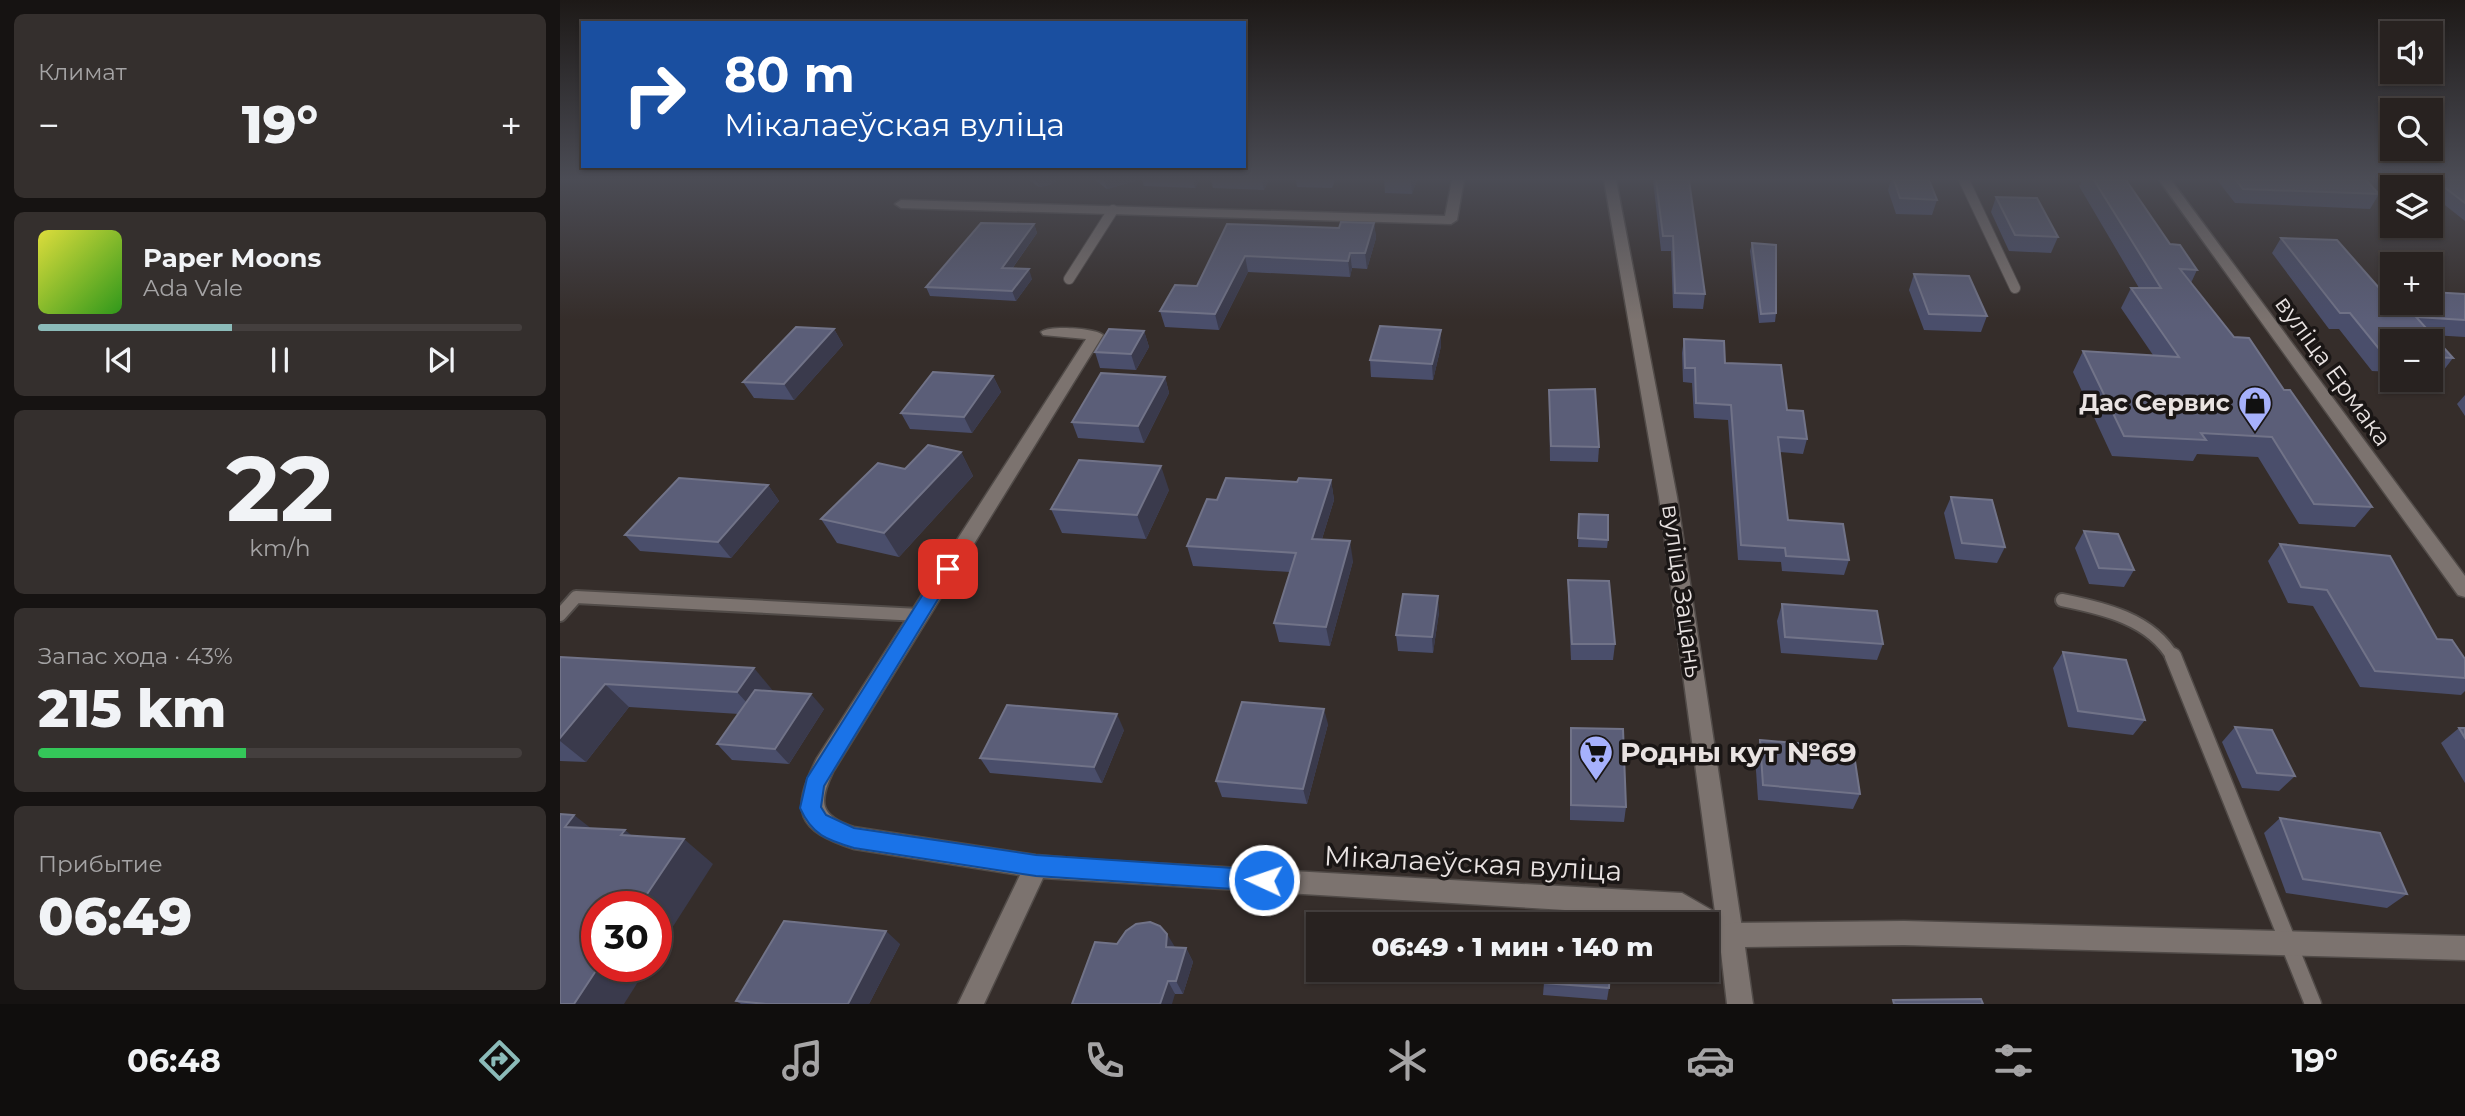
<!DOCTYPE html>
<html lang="ru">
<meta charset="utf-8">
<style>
body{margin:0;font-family:Montserrat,sans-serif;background:#342f2d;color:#f1f3f6;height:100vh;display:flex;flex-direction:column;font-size:26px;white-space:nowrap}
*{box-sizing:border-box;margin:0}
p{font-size:23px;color:#a5a4a5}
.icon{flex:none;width:38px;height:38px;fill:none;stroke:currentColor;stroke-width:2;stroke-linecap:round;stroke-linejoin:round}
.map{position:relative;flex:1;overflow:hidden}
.sheet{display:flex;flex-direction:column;gap:14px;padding:14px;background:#161312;width:560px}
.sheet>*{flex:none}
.banner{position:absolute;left:21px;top:21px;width:665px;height:147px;border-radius:0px;box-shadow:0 2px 5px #0004,0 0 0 2px #443f3e;background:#1a4fa0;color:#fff;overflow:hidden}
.tools{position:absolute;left:1820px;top:21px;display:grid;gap:14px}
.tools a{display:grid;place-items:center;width:63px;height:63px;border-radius:0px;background:#282220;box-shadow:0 2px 5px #0004,0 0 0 2px #443f3e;font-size:35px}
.speed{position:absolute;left:21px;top:891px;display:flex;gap:14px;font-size:35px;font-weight:700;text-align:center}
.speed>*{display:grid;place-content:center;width:91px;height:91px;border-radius:50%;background:#282220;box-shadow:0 2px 5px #0004,0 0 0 2px #443f3e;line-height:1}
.speed .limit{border:10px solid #d22;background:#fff;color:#111}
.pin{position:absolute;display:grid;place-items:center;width:60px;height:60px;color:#fff;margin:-30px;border-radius:14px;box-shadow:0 4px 10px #0006}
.me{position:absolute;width:77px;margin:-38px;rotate:273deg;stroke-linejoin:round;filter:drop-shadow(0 0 5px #0008)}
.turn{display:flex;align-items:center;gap:24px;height:147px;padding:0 28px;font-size:32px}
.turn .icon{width:91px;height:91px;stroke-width:2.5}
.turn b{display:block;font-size:49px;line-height:60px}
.big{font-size:52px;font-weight:800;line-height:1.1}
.sheet .card{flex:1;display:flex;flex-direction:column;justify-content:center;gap:10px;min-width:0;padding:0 24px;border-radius:10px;background:#342f2d}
.sheet .dial{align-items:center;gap:0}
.dial b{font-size:91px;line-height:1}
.song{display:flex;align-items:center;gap:21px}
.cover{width:84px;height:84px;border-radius:10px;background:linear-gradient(135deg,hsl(60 70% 55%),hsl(110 70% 35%))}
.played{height:7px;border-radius:4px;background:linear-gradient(90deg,#8bbbb9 40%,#443f3e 40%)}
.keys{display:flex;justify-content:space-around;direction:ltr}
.heat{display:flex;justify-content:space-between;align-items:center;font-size:38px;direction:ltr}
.charge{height:10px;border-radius:5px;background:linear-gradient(90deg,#34c759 43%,#443f3e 0)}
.trip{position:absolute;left:746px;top:912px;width:413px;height:70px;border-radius:0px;background:#282220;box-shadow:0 2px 5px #0004,0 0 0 2px #443f3e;font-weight:800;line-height:70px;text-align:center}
.tab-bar{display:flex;height:112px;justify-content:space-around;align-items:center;background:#100e0d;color:#a5a4a5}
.tab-bar .icon{width:49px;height:49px}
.tab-bar .current{color:#8bbbb9}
.tab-bar b{font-size:32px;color:#f1f3f6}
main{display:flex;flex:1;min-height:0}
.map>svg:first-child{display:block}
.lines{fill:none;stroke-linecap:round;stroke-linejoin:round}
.service-far2-casing{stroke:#514b48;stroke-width:12}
.service-far1-casing{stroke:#514b48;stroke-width:16}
.service-casing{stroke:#514b48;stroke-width:19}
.minor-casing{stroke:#514b48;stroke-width:3}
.tertiary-casing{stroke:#514b48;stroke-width:3}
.service-far2{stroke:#7c736f;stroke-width:10}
.service-far1{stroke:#7c736f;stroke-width:12}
.service{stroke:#7c736f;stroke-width:16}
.minor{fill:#7c736f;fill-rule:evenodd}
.tertiary{fill:#7c736f;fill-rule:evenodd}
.wall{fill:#4a4e6b}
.shaded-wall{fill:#3a3a4c}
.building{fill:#5b5e78;stroke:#717388;stroke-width:2}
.route{fill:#1a73e8;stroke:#114b97;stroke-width:2}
.labels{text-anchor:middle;stroke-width:7;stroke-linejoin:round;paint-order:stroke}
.street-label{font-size:24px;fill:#e9e3e2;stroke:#1a1615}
.poi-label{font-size:24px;font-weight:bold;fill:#e9e3e2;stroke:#1a1615;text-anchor:end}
.near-poi-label{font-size:28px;font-weight:bold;fill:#e9e3e2;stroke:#1a1615;text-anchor:start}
.near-street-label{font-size:28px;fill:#e9e3e2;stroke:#1a1615}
</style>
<main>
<section class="sheet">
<div class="card"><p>Климат</p>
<div class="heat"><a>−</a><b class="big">19°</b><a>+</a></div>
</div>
<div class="card">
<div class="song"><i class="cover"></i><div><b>Paper Moons</b><p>Ada Vale</p></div></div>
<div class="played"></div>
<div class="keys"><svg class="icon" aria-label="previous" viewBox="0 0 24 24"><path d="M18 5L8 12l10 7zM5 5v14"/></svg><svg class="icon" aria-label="pause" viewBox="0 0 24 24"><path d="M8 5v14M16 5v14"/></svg><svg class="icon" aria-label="next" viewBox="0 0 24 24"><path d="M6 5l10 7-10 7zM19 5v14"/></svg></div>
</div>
<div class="card dial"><b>22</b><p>km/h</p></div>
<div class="card"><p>Запас хода · 43%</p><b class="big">215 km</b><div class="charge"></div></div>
<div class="card"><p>Прибытие</p><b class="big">06:49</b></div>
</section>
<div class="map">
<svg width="1905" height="1004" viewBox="0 0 1905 1004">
<rect width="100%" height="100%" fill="#352d2a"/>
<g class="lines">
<g class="service-far2-casing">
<g id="service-far2">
<polyline points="1404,180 1455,288"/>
<polyline points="509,279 553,210"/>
</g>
</g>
<g class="service-far1-casing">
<g id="service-far1">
<path d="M 1502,600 C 1542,608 1592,619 1613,658"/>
<polyline points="0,615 16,597 359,615"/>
</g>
</g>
<g class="service-casing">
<polyline id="service" points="1613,656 1753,1004"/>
</g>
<g class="minor-casing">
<g id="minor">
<polygon points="892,180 904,180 897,220 891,224 341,208 335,204 341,200 885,216"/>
<path d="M 1044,180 L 1056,180 L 1117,497 L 1183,935 L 1180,944 L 1171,947 L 1146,934 L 1146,924 L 1130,924 L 1119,917 L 483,878 L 424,1004 L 398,1004 L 460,875 L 294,849 C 236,830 230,812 257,758 L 526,339 L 483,335 L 481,332 C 489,325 535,328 543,335 L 273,772 C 258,803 260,816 294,827 L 476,855 L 537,860 L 1122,893 L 1155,912 L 1099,497 Z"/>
</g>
</g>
<g class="tertiary-casing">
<g id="tertiary">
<polygon points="1599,180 1611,180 1905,576 1905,597 1898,595"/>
<polygon points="1344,921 1905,936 1905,960 1344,945 1185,947 1193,1004 1167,1004 1159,935 1162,926 1171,923"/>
</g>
</g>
<use href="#service-far2" class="service-far2"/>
<use href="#service-far1" class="service-far1"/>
<use href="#service" class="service"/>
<use href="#minor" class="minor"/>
<use href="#tertiary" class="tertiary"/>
</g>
<g class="wall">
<polygon points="469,180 498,180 489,185 479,187"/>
<polygon points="535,180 579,180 547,189"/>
<polygon points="582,180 640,180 635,188 584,186"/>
<polygon points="651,180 709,180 704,190 653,188"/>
<polygon points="736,180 775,180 772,188 737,187"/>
<polygon points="824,180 857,180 852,194 825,193"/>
<polygon points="1093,180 1129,180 1145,294 1143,309 1113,308 1111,251 1101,251"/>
<polygon points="1331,180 1369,180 1377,200 1372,215 1336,214 1328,190"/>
<polygon points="1519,180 1566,180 1610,244 1637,270 1631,283 1674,337 1724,390 1812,507 1795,527 1739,524 1698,457 1637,454 1633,461 1552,456 1513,372 1523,351 1593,355 1561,308 1571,288 1579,288 1519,186 1521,183"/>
<polygon points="1657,180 1806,180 1819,194 1810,209 1675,203"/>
<polygon points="1853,180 1905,180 1905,221 1871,194 1871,187 1863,187"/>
<polygon points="1436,197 1498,237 1491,253 1449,251 1431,212"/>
<polygon points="814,223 816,238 807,269 792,268 790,277 688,272 659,330 605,327 600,311 637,286 667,224 779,228"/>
<polygon points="474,224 477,233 452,269 472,279 456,301 370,296 366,287"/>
<polygon points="1721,238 1820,289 1905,294 1905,337 1872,335 1893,358 1880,375 1871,374 1871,341 1832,341 1832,372 1812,371 1779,329 1769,329 1712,253"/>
<polygon points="1192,243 1216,313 1215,322 1199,323 1190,251"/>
<polygon points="1354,274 1427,316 1421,332 1364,330 1349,290"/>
<polygon points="274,329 283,345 234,400 194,398 183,382"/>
<polygon points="881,330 881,346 873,380 811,377 810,360"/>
<polygon points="584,331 589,347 576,370 540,368 535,352"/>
<polygon points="1124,339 1165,363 1227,410 1247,439 1243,454 1220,452 1228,520 1289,560 1284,575 1222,571 1221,562 1178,560 1168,420 1134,418 1132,383 1123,382 1122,353"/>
<polygon points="433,376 441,392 412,433 350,429 341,413"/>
<polygon points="605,377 609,393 584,443 518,438 512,422"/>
<polygon points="989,390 1039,447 1038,462 990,461"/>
<polygon points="1905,395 1905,416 1897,404"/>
<polygon points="401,452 413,476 339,557 277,543 261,519"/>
<polygon points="771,480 774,500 762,539 793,561 770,646 719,642 714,623 730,572 633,566 627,546 657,500 737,482"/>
<polygon points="208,485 219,501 171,558 80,551 65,535"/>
<polygon points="609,490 586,539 502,533 491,509"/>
<polygon points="1391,497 1445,547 1437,563 1395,559 1384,513"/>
<polygon points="1019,514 1048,540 1047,548 1018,547"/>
<polygon points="1524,531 1574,570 1564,587 1529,584 1515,548"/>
<polygon points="1720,544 1877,639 1905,659 1905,691 1901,695 1800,687 1753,606 1728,603 1708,561"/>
<polygon points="1008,580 1055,644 1053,660 1011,660 1008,597"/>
<polygon points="1222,604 1323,644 1317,660 1221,653 1217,621"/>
<polygon points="879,612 873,653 838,651 836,635"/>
<polygon points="1503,652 1585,720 1573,735 1508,727 1493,668"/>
<polygon points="0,657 213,691 264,709 229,764 172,760 157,744 179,714 69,707 26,762 0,761"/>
<polygon points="768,724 747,804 662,797 656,781"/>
<polygon points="1675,727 1735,776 1719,791 1682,788 1662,742"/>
<polygon points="1011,728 1066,807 1064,822 1010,820 1010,743"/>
<polygon points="1899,728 1905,728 1905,783 1881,743"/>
<polygon points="564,730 542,783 430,773 420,758"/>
<polygon points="1200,740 1300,794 1293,809 1198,800 1195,756"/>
<polygon points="1720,818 1847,894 1827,908 1726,893 1704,833"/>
<polygon points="340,944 309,1004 181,1004 176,1001"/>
<polygon points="557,944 626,948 633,962 623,994 615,994"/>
<polygon points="985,970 1049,988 1047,1000 983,995"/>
</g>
<g class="shaded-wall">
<polygon points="476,180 498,180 489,185 479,187"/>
<polygon points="544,180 579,180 547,189"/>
<polygon points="633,180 640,180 635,188"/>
<polygon points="702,180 709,180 704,190"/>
<polygon points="851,180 857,180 852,194"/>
<polygon points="814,223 816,238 807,269 805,253"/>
<polygon points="474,224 477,233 446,277 442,268"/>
<polygon points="790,253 792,268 790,277 788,261"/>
<polygon points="685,256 688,272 659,330 655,314"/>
<polygon points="469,269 472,279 456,301 452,291"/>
<polygon points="274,329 283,345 234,400 224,384"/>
<polygon points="881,330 881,346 873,380 872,364"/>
<polygon points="584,331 589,347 576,370 571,354"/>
<polygon points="433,376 441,392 412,433 404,417"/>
<polygon points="605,377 609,393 584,443 578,426"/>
<polygon points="401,452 413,476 339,557 324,533"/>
<polygon points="601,466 609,490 586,539 577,515"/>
<polygon points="771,480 774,500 756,558 752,539"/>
<polygon points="208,485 219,501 171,558 158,542"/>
<polygon points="790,541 793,561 770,646 766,627"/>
<polygon points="878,596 879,612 873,653 872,637"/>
<polygon points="194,668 214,692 198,715 177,692"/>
<polygon points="45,684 69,707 26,762 0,741 0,738"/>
<polygon points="251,694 264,709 229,764 215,749"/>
<polygon points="764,709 768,724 747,804 743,789"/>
<polygon points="557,714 564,730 542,783 534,767"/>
<polygon points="14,815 46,840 5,827"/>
<polygon points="65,830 96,855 61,835"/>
<polygon points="124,839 153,864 96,953 96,906 79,906"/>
<polygon points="326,931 340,944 309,1004 288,1004"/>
<polygon points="607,934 615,947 606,947"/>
<polygon points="626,948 633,962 623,994 616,981"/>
<polygon points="39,966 88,966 64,1004 14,1004"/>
<polygon points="608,981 615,994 612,1004 600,1004"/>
</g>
<g class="building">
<polygon points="1096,180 1129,180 1145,294 1115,293 1113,236 1103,236"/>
<polygon points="1334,180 1369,180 1377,200 1340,198"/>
<polygon points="1534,180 1566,180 1610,244 1620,245 1637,270 1620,269 1674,337 1689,338 1724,390 1730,390 1812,507 1754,504 1712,437 1641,433 1646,440 1564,436 1523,351 1619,357 1571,288 1601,288"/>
<polygon points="1676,180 1806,180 1819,194 1683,189"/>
<polygon points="1875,180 1905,180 1905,203"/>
<polygon points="1436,197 1477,198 1498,237 1455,235"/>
<polygon points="781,222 814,223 805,253 790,253 788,261 685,256 655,314 600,311 615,285 637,286 667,224 779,228"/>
<polygon points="421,223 474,224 442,268 469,269 452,291 366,287"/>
<polygon points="1721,238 1777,240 1820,289 1832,290 1832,303 1871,303 1871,292 1905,294 1905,320 1856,317 1893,358 1871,357 1871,341 1832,341 1832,355 1824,355 1790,313 1780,313"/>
<polygon points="1192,243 1216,245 1216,313 1201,314"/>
<polygon points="1354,274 1409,276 1427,316 1369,314"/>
<polygon points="820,326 881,330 872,364 810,360"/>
<polygon points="236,327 274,329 224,384 183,382"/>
<polygon points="549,329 584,331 571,354 535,352"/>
<polygon points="1124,339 1164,341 1165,363 1221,365 1227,410 1243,411 1247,439 1218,437 1228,520 1283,524 1289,560 1226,556 1225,548 1181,545 1171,405 1136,403 1135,368 1125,368"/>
<polygon points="373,372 433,376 404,417 341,413"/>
<polygon points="541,373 605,377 578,426 512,422"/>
<polygon points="1035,389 1039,447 991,446 989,390"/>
<polygon points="368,445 401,452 324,533 261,519 318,463 345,469"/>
<polygon points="519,460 601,466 577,515 491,509"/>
<polygon points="119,478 208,485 158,542 65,535"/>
<polygon points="666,478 737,482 739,478 771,480 752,539 790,541 766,627 714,623 736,553 627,546 647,499 657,500"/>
<polygon points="1391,497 1432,500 1445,547 1402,543"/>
<polygon points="1019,514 1048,515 1048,540 1018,538"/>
<polygon points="1524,531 1558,534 1574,570 1539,568"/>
<polygon points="1720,544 1830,556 1877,639 1892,640 1905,659 1905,678 1815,671 1767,590 1741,587"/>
<polygon points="1008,580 1049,581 1055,644 1012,644"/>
<polygon points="843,594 878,596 872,637 836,635"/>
<polygon points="1222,604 1317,611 1323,644 1225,637"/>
<polygon points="1503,652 1566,660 1585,720 1518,711"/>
<polygon points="0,657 194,668 177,692 45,684 0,738"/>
<polygon points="195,690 251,694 215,749 157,744"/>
<polygon points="682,702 764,709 743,789 656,781"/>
<polygon points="447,705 557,714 534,767 420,758"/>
<polygon points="1675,727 1712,730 1735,776 1697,773"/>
<polygon points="1011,728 1063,729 1066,807 1011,805"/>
<polygon points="1899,728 1905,728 1905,738"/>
<polygon points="1200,740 1293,748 1300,794 1203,785"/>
<polygon points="0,814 14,815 5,827 65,830 61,835 124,839 79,906 37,906 37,966 39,966 14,1004 0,1004"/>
<polygon points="1720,818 1820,833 1847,894 1743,879"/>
<polygon points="988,913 1050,917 1050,924 987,924"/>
<polygon points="224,921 326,931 288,1004 206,1004 176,1001"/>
<polygon points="590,922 600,926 607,934 606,947 626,948 616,981 608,981 600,1004 512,1004 535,942 557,944 566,931 576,924"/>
<polygon points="985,970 1050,970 1049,988 984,983"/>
<polygon points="1421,999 1423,1004 1334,1004 1333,1000"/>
</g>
<linearGradient id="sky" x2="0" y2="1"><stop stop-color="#1d1917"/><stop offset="0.56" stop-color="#4b4c55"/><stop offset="1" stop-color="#4b4c55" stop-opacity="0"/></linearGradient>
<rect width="1905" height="320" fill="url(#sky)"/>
<path class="route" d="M 388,562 L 394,564 L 397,569 L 394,573 L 264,786 L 261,807 L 266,815 L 294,828 L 476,855 L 704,870 L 712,873 L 715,880 L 712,888 L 704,891 L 476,876 L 294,848 C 267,840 252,835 240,808 L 247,778 L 382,564 Z"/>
<defs>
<g id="shop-pin" transform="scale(1.75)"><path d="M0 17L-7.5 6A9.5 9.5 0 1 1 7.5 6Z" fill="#a6b1fc" stroke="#1a1615"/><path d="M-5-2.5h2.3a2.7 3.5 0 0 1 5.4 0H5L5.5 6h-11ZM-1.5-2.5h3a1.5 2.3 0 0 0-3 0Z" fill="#111"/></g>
<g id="supermarket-pin" transform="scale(1.75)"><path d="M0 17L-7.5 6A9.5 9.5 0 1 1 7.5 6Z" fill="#a6b1fc" stroke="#1a1615"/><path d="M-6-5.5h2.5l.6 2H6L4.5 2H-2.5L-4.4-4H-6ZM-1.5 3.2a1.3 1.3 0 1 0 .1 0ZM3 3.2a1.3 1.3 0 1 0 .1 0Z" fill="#111"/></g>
</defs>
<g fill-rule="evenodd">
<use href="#shop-pin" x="1695" y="403"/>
<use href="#supermarket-pin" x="1036" y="752"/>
</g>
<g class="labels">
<g class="street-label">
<text transform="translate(1773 371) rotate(54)" y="8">вуліца Ермака</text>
<text transform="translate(1122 591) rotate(82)" y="8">вуліца Зацань</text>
</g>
<g class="poi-label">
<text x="1670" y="411">Дас Сервис</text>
</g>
<g class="near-poi-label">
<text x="1060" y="762">Родны кут №69</text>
</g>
<g class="near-street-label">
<text transform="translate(913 863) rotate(3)" y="10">Мікалаеўская вуліца</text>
</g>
</g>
</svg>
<div class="tools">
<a><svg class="icon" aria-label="sound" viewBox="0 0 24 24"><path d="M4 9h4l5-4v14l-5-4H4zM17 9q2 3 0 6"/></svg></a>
<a><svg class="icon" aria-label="search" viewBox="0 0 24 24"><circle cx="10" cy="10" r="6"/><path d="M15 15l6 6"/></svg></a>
<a><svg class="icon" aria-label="layers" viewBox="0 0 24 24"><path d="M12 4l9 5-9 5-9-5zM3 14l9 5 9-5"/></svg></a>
<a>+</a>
<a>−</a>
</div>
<div class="speed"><div class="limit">30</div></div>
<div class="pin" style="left:388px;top:569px;background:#d93025"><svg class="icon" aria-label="arrive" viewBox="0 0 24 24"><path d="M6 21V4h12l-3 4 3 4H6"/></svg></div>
<svg class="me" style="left:704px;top:880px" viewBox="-20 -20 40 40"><circle r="17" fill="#1a73e8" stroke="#fff" stroke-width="3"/><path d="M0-11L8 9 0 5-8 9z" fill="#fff"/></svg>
<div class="trip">06:49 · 1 мин · 140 m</div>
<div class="banner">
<div class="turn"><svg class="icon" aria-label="right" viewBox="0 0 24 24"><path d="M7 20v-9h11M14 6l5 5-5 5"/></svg><div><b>80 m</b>Мікалаеўская вуліца</div></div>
</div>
</div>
</main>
<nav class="tab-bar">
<b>06:48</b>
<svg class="icon current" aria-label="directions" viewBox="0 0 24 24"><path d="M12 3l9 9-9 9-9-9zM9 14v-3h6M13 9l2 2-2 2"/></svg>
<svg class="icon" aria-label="music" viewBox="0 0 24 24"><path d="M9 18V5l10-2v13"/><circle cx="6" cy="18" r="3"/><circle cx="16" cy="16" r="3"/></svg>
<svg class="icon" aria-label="phone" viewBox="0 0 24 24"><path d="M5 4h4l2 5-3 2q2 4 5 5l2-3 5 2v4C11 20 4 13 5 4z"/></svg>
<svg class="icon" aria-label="climate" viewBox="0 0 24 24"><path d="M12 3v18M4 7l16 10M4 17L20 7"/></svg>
<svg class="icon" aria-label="car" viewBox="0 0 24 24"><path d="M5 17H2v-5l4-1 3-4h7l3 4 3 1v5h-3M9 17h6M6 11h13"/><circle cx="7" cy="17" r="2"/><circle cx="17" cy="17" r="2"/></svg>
<svg class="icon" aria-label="filters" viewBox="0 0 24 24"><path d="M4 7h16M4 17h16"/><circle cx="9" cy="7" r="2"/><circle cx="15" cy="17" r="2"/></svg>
<b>19°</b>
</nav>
